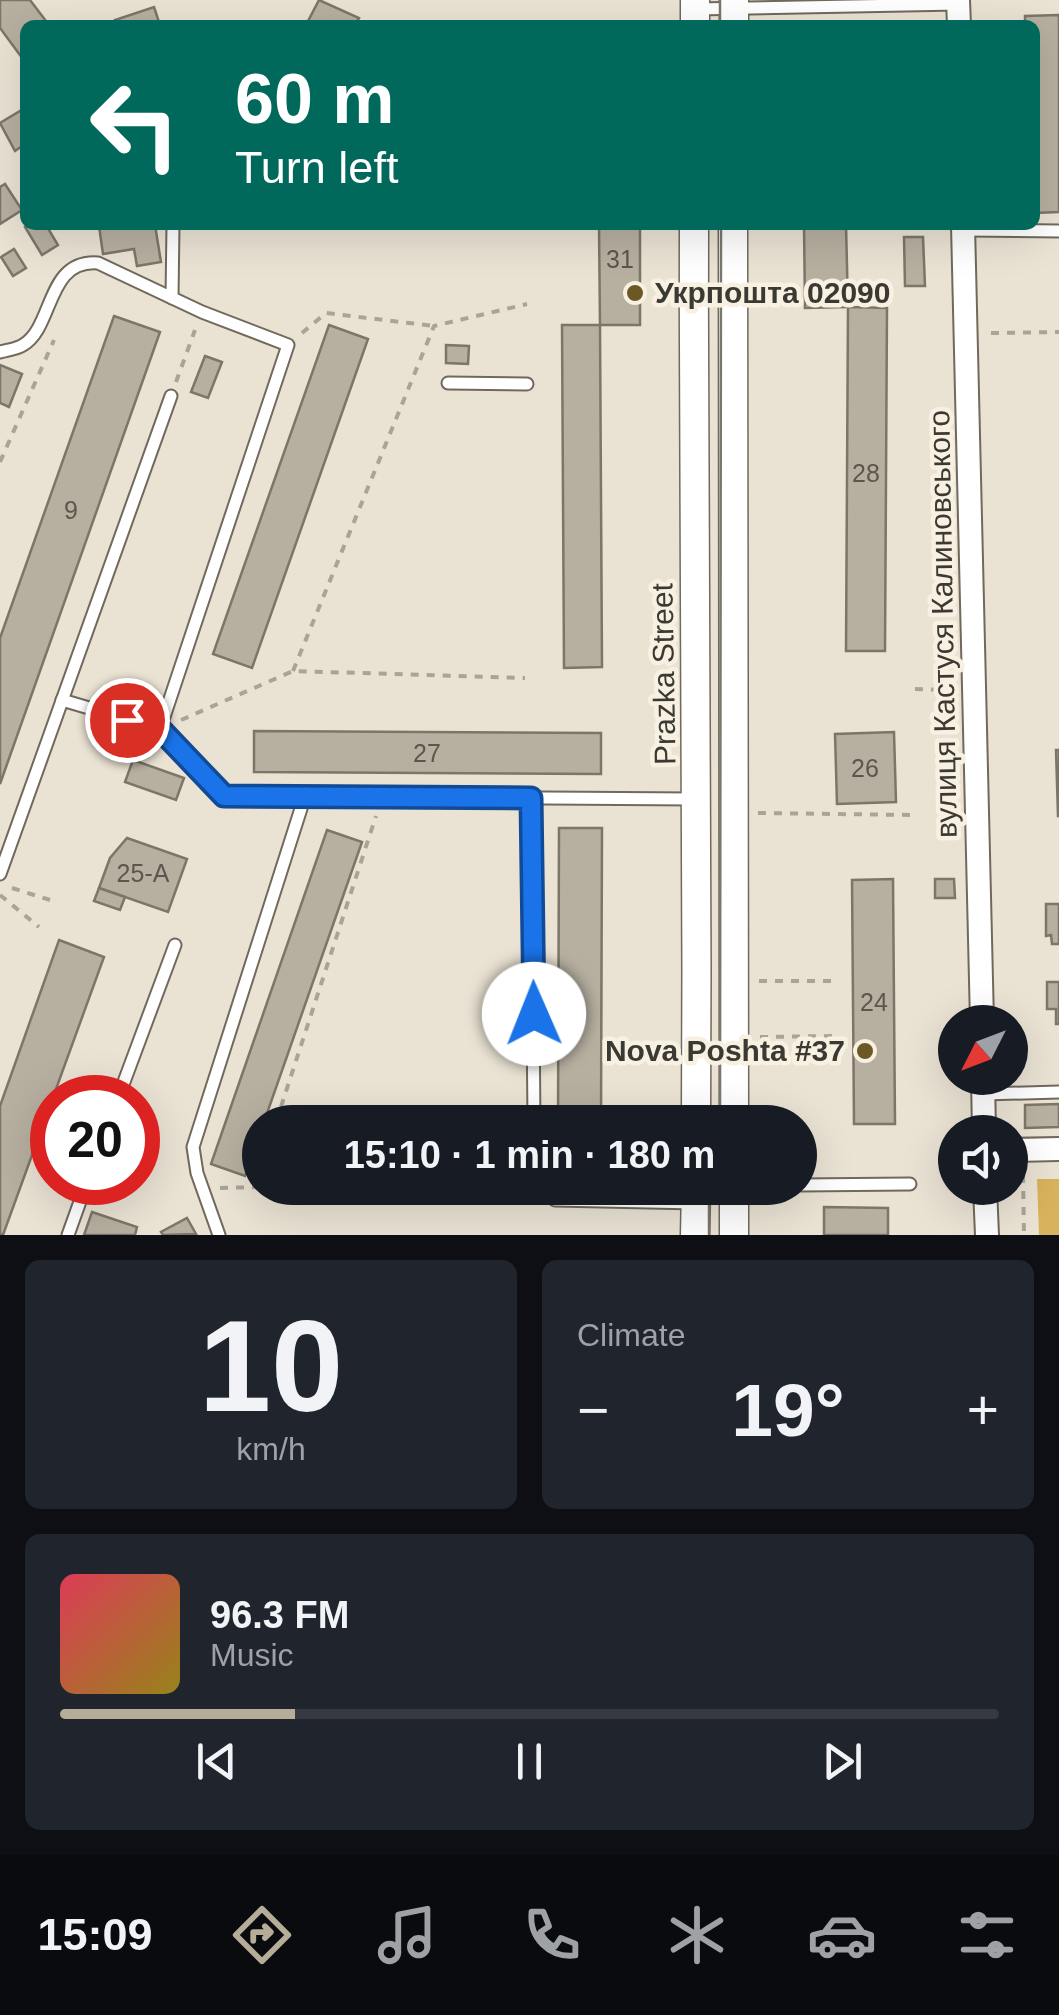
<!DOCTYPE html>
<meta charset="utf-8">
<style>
body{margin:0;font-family:Helvetica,sans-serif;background:#20242c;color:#f1f3f6;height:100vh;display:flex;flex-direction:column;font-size:38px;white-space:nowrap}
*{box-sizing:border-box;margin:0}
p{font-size:32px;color:#9ea1a6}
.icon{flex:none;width:55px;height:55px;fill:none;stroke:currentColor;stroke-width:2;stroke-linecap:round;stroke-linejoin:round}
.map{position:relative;height:1235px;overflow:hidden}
.panel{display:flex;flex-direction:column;gap:25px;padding:25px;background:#0d0f14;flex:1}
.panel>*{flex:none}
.hud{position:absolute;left:20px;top:20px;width:1020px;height:210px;border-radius:15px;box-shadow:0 10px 40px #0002;background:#00695c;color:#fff;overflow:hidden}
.needle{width:65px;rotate:228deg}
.tools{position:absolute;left:938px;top:1005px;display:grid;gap:20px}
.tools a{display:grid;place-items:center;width:90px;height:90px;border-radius:50%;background:#171b24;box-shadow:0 10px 40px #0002;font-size:50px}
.speed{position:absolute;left:30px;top:1075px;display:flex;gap:20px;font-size:50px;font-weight:700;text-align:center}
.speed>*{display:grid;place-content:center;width:130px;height:130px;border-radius:50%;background:#171b24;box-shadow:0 10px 40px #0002;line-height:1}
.speed .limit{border:15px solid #d22;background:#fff;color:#111}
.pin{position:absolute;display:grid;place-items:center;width:85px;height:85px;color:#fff;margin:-42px;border:5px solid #fff;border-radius:50%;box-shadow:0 2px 10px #0007}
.me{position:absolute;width:110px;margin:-55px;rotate:359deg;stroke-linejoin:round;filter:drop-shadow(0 0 8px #0008)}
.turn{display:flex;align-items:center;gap:35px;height:210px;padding:0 50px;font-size:45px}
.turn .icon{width:130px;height:130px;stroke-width:2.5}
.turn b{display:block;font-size:70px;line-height:85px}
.big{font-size:75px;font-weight:600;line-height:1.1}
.panel .card{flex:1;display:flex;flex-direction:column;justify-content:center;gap:15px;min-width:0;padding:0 35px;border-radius:15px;background:#20242c}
.panel .dial{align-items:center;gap:0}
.dial b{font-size:130px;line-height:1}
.song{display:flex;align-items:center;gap:30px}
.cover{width:120px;height:120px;border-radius:15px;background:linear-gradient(135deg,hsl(350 70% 55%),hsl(50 70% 35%))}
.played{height:10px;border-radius:5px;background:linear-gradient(90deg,#b5ad98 25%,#363941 25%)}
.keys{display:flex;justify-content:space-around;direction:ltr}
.heat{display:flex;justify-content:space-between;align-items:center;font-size:55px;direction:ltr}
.panel .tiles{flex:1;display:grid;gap:25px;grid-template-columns:1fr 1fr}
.card:last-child{grid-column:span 2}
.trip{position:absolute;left:242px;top:1105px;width:575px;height:100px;border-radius:50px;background:#171b24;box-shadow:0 10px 40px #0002;font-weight:600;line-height:100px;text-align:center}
.tab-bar{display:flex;height:160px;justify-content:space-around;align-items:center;background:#090b0e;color:#9ea1a6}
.tab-bar .icon{width:70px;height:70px}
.tab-bar .selected{color:#b5ad98}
.tab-bar b{font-size:45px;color:#f1f3f6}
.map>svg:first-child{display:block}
.garden{fill:#d9b35b}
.building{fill:#b7b0a1;stroke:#7c7668;stroke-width:2.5}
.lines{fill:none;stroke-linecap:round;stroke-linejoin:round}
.service-casing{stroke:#70695c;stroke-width:15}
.minor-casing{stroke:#70695c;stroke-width:26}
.tertiary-casing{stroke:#70695c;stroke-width:31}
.path{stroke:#a9a498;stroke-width:4;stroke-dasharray:8 8;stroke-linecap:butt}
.service{stroke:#fff;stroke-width:11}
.minor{stroke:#fff;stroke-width:22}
.tertiary{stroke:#fff;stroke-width:28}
.tram{stroke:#7b776e;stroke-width:2.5}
.route-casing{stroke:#114b97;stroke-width:25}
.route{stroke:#1a73e8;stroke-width:18}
.poi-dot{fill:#6c5726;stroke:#f8f0e1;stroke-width:4}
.labels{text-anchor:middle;stroke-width:9;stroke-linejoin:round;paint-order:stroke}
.number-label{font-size:25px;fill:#5a574e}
.poi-label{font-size:30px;font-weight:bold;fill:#3b3933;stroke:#f8f0e1;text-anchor:start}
.street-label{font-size:30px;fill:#3b3933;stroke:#f8f0e1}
</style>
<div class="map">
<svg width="1059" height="1235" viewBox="0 0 1059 1235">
<rect width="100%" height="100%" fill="#eae3d4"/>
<polygon class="garden" points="1037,1179 1059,1179 1059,1235 1039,1235"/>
<g class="building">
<polygon points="0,0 30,0 49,25 25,25 25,62 0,28"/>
<polygon points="319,0 359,18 355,25 306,25"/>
<polygon points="154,7 160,25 117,25 115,20"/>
<polygon points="1059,15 1059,212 1035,213 1035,25 1025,25 1025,16"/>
<polygon points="25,108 25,144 15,151 0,123"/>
<polygon points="5,184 22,210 0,224 0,187"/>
<polygon points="29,225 46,225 58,245 42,255 25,227"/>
<polygon points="155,225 161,262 137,266 134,249 103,254 99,226"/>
<polygon points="599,225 640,225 640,325 600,325"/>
<polygon points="804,225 846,225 848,307 805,308"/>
<polygon points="904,237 923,237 925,286 905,286"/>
<polygon points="14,249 26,268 13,276 1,257"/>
<polygon points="848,307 887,308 885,651 846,651"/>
<polygon points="114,316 160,332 0,784 0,638"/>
<polygon points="329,325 368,339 252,668 213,654"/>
<polygon points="562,325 600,325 602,667 564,668"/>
<polygon points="446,345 469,346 468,364 446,363"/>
<polygon points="205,356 222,362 208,398 191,392"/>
<polygon points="0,365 22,374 9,407 0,403"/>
<polygon points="254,731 601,733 601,774 254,772"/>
<polygon points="894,732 896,802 837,804 835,734"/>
<polygon points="1056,750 1059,750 1059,816 1058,816"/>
<polygon points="133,760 184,778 176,800 125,782"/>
<polygon points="559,828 602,828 601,1122 558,1122"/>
<polygon points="327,830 362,842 264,1122 260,1122 260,1133 245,1176 211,1164"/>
<polygon points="127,838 187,859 168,912 99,888 110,858"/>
<polygon points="893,879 895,1124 854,1124 852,880"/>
<polygon points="935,879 954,879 955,898 935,898"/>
<polygon points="99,888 125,897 120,910 94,901"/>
<polygon points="1046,904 1059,904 1059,944 1052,944 1051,935 1046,936"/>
<polygon points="59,940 104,957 3,1235 0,1234 0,1106"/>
<polygon points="1047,982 1059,982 1059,1024 1056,1024 1056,1009 1047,1009"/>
<polygon points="1059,1104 1059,1127 1025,1128 1025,1105"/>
<polygon points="824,1207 888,1208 888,1235 824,1235"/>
<polygon points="92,1212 137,1227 135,1235 84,1235"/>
<polygon points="187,1218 196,1234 163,1235 161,1232"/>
</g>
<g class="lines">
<g class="service-casing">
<g id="service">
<polyline points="695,9 958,4"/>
<polyline points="964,230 1059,231"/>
<polyline points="172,298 173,225"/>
<path d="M 0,352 C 7,350 17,349 23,345 C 54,327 46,259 98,263 L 202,312 L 288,345 L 160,729"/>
<polyline points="448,383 527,384"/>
<polyline points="62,700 160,729 224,796 694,799"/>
<polyline points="531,798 534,1122"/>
<polyline points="0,874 171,396"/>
<polyline points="983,1094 1059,1092"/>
<polyline points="118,1098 175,945"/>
<polyline points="800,1185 910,1184"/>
<polyline points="541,1188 555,1200 696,1203"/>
<polyline points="68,1235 87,1182"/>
<polyline points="219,1235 197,1173 193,1147 305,796"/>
</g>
</g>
<g class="minor-casing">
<g id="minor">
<polyline points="958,0 959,25"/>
<polyline points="963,225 982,1022"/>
<polyline points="983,1078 984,1132"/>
<polyline points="1010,1150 1059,1149"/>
<polyline points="985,1188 987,1235"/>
</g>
</g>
<g class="tertiary-casing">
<g id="tertiary">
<polyline points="695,25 695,0"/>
<polyline points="734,25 734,0"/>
<path d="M 694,225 C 693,524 698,823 696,1122"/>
<polyline points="733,225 734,1122"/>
<polyline points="734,1188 734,1235"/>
<polyline points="695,1235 696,1188"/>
</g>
</g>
<g class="path">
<polyline points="302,333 326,313 434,326"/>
<polyline points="991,333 1059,332"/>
<polyline points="176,382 195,330"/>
<polyline points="0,462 54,340"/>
<polyline points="293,671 434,326 527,304"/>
<polyline points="915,689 949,690"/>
<polyline points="181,720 293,671 525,678"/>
<polyline points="758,813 914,815"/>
<polyline points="12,888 50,900"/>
<polyline points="0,895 39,927"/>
<polyline points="759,981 835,981"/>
<polyline points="760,1037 836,1036"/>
<polyline points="276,1122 376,816"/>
<polyline points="1023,1175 1024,1235"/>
<polyline points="256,1187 260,1173"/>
<polyline points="220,1188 260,1187"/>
</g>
<use href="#service" class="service"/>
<use href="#minor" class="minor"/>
<use href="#tertiary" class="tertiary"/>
<g class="tram">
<polyline points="720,25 720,0"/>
<polyline points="720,1122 721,225"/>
<polyline points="709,1235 709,1188"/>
</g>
</g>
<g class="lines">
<g class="route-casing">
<polyline id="route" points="127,720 160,729 224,796 531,798 534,1014"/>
</g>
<use href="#route" class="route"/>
</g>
<g class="poi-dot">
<circle cx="635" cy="293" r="10"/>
<circle cx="865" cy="1051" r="10"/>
</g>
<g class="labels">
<g class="number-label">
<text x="620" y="268">31</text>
<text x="866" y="482">28</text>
<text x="71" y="519">9</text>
<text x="427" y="762">27</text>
<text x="865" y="777">26</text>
<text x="143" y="882">25-А</text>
<text x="874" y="1011">24</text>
</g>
<g class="poi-label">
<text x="655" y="303">Укрпошта 02090</text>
<text x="845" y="1061" text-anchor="end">Nova Poshta #37</text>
</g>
<g class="street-label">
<text transform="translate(943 624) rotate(-91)" y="10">вулиця Кастуся Калиновського</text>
<text transform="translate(664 674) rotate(-91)" y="10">Prazka Street</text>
</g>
</g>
</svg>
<div class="tools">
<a><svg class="needle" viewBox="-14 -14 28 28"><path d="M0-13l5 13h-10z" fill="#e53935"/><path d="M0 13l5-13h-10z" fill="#9ea1a6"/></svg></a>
<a><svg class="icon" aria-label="sound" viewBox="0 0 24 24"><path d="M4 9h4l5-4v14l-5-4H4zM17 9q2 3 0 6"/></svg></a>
</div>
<div class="speed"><div class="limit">20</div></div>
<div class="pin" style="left:127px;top:720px;background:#d93025"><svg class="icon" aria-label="arrive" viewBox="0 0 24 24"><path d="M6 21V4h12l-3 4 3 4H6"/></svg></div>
<svg class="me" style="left:534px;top:1014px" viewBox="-20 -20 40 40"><circle r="19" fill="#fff"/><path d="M0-13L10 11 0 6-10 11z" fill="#1a73e8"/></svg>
<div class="trip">15:10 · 1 min · 180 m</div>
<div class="hud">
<div class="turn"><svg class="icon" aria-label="left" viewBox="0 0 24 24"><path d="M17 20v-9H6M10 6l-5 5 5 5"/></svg><div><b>60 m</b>Turn left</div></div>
</div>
</div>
<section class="panel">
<div class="tiles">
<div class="card dial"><b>10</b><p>km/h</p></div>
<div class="card"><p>Climate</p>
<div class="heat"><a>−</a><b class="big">19°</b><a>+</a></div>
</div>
<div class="card">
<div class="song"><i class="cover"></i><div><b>96.3 FM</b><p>Music</p></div></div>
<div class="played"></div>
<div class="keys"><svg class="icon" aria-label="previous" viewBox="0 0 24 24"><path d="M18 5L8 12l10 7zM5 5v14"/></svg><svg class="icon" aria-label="pause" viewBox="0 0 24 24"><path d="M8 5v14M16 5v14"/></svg><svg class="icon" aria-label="next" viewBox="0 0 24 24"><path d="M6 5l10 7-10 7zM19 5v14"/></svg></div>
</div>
</div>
</section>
<nav class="tab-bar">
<b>15:09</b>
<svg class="icon selected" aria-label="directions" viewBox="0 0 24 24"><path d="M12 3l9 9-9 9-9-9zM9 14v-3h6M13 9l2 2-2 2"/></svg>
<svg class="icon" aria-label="music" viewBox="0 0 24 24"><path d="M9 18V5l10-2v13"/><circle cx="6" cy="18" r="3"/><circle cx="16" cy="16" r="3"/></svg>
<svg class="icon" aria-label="phone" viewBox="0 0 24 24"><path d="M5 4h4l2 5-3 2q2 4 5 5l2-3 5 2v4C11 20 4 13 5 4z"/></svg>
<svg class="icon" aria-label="climate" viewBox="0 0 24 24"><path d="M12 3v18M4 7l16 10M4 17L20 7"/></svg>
<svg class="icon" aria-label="car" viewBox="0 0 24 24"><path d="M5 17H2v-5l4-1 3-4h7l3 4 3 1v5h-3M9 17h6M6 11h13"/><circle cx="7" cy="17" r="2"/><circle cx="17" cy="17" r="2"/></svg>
<svg class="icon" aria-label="filters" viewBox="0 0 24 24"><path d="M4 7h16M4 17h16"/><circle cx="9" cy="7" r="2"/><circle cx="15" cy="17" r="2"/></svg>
</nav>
